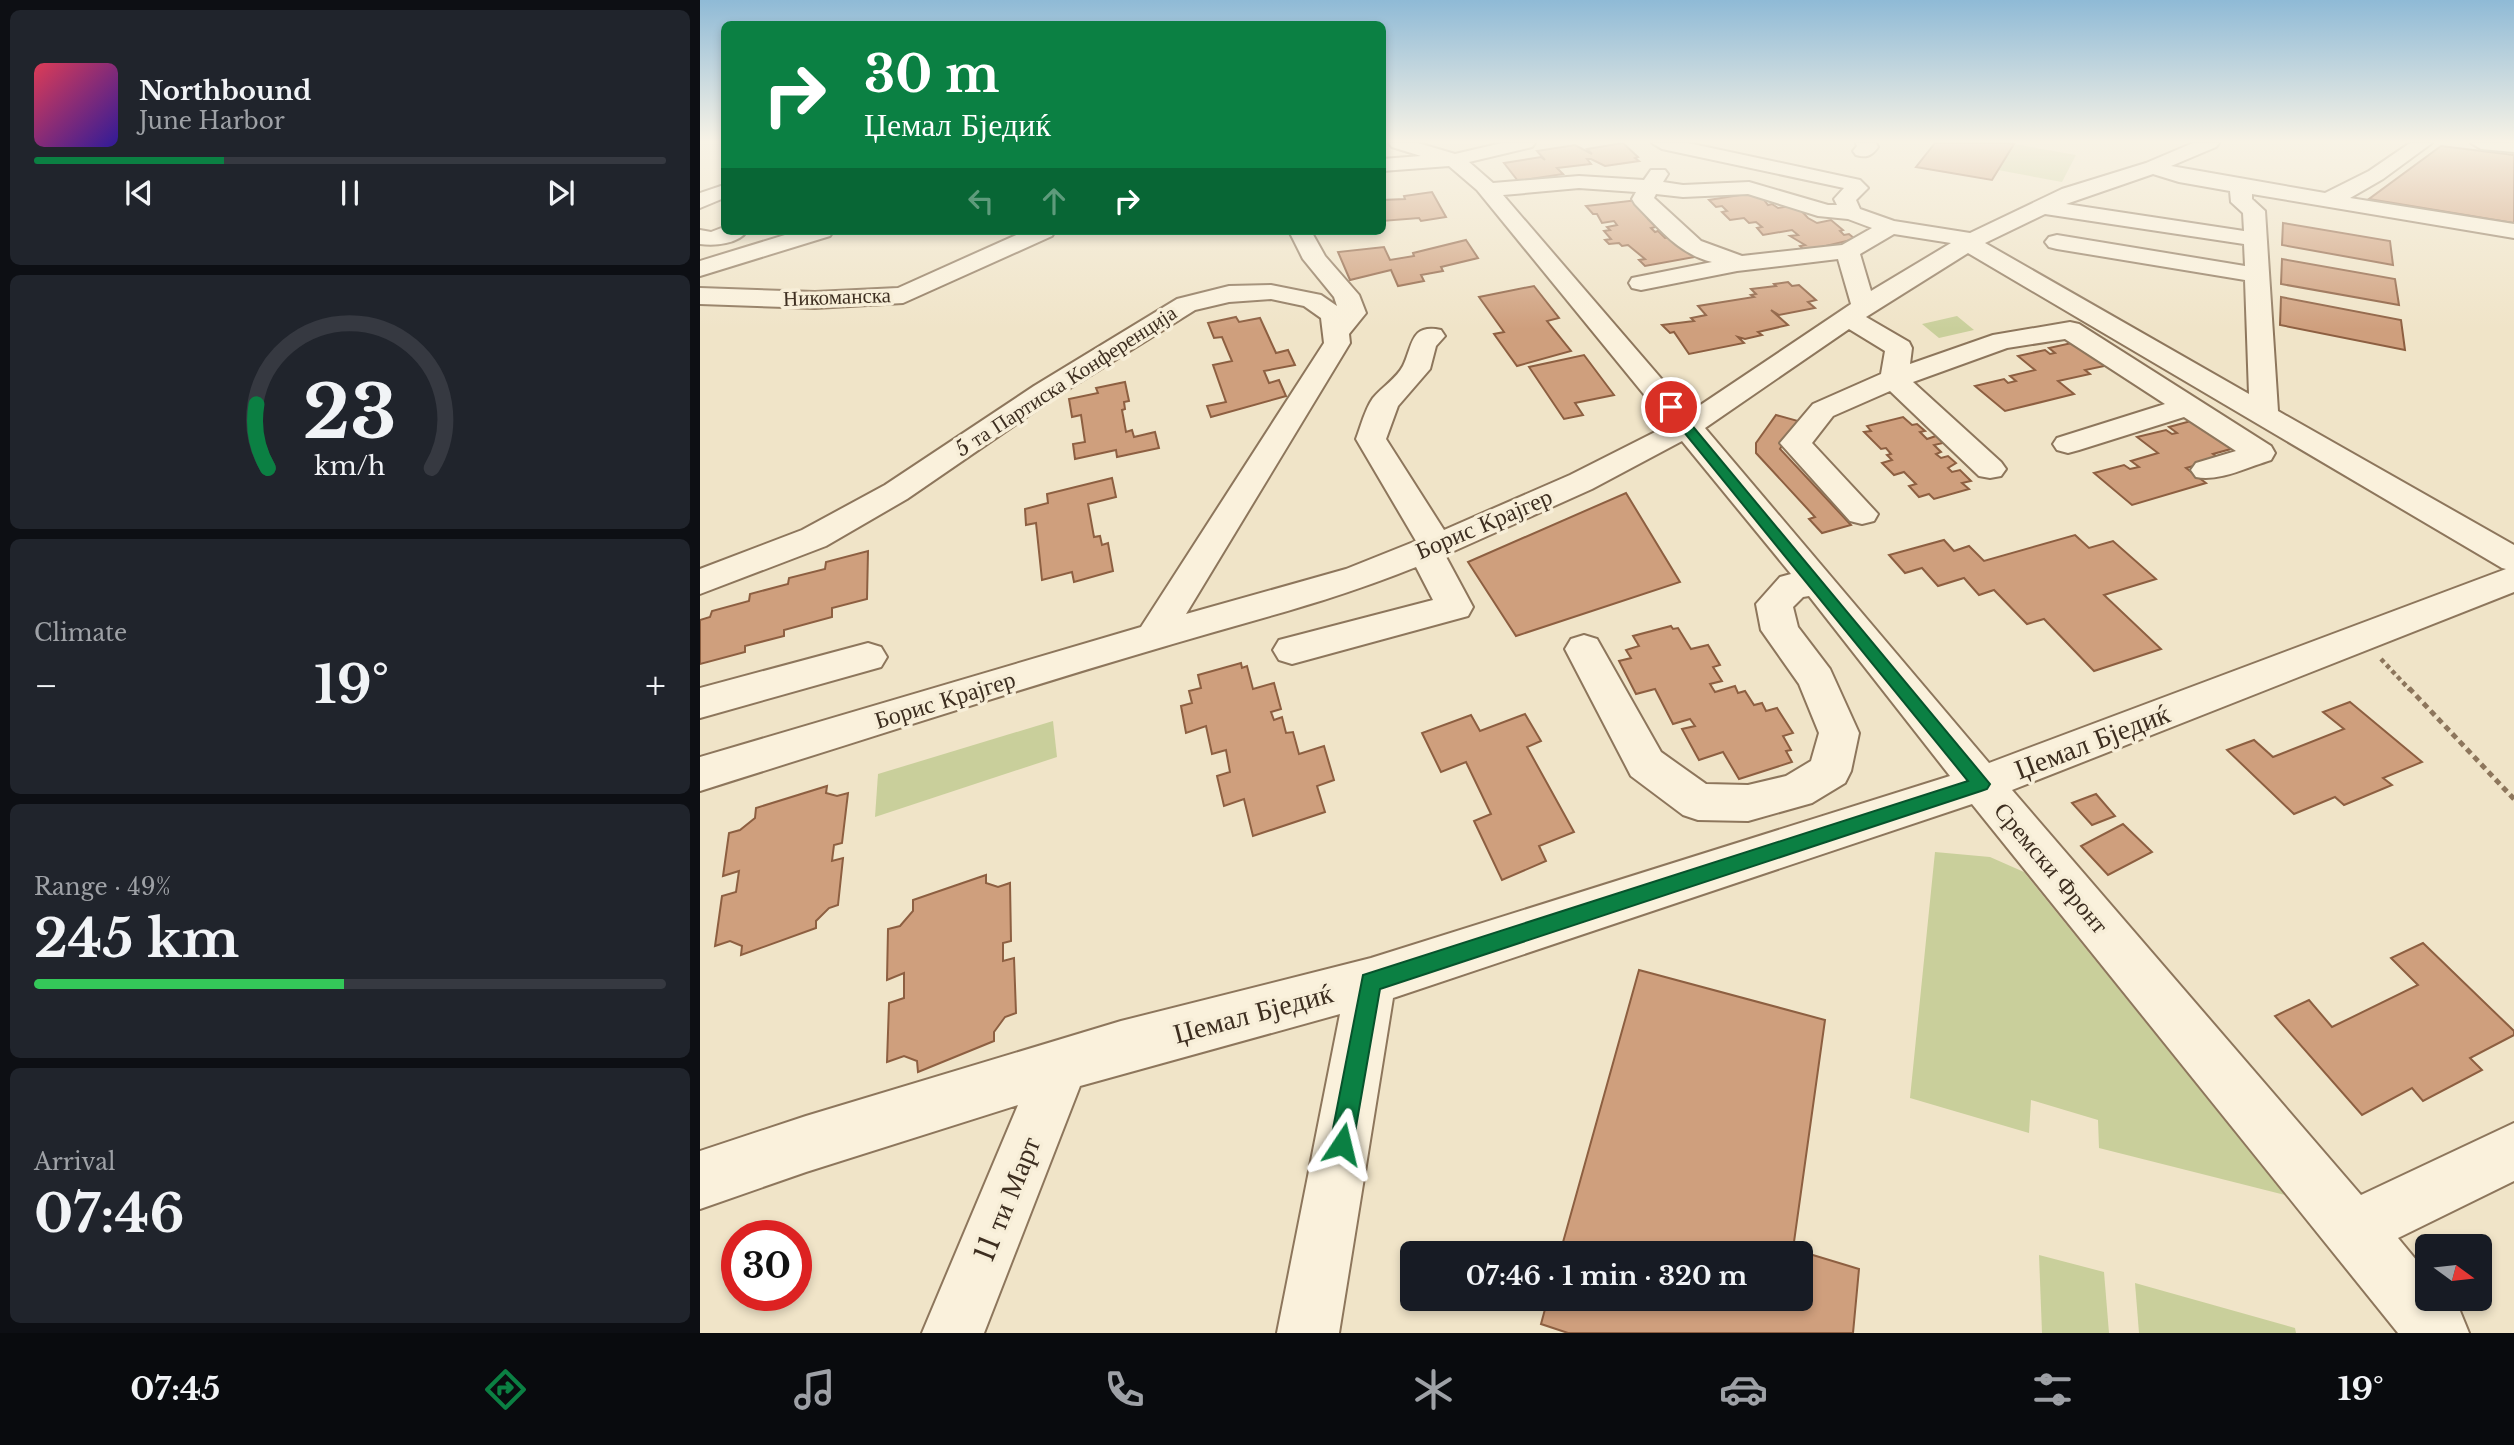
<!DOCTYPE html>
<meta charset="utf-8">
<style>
body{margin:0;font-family:"Libre Baskerville",serif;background:#20242c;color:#f1f3f6;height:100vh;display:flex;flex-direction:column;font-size:26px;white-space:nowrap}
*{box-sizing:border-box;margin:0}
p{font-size:23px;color:#9ea1a6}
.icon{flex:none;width:38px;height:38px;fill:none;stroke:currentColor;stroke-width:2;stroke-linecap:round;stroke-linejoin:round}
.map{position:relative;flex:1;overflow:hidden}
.details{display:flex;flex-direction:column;gap:10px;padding:10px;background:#0d0f14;width:700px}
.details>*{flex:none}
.top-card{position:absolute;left:21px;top:21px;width:665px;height:214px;border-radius:10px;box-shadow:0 4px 10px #0003;background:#0b8043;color:#fff;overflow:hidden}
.needle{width:46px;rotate:105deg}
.controls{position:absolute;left:1715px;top:1234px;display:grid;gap:14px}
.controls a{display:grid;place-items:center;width:77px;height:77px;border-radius:10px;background:#171b24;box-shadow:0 4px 10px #0003;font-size:35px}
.speed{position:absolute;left:21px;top:1220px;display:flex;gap:14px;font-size:35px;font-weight:700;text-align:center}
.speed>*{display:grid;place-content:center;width:91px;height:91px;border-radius:50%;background:#171b24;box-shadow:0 4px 10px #0003;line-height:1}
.speed .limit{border:10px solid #d22;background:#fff;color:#111}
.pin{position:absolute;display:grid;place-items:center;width:60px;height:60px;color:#fff;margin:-30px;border:4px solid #fff;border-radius:50%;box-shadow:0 2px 7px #0007}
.me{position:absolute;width:77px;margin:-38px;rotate:10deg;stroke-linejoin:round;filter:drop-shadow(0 0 5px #0008)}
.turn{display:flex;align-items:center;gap:24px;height:147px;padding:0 28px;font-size:32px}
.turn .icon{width:91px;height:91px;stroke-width:2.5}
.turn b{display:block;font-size:49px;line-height:60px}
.lanes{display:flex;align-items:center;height:66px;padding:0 28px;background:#0003;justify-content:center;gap:35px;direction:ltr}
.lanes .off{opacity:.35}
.big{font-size:52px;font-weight:700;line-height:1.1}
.details .card{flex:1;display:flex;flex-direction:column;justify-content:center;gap:10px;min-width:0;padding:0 24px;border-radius:10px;background:#20242c}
.details .dial{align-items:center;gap:0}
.dial svg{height:182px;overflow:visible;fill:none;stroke:#363941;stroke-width:7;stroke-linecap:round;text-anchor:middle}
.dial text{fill:#f1f3f6;stroke:none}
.song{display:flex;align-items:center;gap:21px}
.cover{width:84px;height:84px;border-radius:10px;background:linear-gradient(135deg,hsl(350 70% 55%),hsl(250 70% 35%))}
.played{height:7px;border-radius:4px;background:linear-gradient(90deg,#0b8043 30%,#363941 30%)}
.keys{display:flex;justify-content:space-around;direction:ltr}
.heat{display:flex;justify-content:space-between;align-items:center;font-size:38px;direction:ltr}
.charge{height:10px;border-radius:5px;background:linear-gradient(90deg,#34c759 49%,#363941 0)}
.trip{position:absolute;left:700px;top:1241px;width:413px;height:70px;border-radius:10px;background:#171b24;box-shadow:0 4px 10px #0003;font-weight:700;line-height:70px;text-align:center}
.dock{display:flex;height:112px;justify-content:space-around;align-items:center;background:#090b0e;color:#9ea1a6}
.dock .icon{width:49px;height:49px}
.dock .on{color:#0b8043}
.dock b{font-size:32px;color:#f1f3f6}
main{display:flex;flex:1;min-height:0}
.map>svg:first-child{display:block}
.green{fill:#c9cf9b}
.building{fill:#cf9f7d;stroke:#8d5f41;stroke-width:2}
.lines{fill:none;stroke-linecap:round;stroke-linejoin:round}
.minor-casing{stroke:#8d765c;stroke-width:4}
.path-far1{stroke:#8d765c;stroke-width:4.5;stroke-dasharray:4.5 3.5;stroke-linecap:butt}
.path{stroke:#8d765c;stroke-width:5;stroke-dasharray:6 4.5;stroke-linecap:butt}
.minor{fill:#faf1dc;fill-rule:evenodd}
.route{fill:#0b8043;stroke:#07532c;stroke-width:2}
.labels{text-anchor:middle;stroke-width:7;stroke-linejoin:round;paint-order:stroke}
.far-street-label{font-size:21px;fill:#3d2e20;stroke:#f7eed8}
.street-label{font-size:24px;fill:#3d2e20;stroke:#f7eed8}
.near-street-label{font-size:28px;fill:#3d2e20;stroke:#f7eed8}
</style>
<main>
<section class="details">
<div class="card">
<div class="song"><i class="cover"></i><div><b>Northbound</b><p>June Harbor</p></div></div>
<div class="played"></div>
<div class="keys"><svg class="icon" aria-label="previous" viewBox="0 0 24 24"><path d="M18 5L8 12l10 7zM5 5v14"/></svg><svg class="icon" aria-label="pause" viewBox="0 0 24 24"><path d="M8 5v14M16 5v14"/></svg><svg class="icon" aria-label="next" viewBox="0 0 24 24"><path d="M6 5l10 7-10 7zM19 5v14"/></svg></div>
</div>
<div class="card dial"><svg viewBox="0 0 100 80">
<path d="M14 69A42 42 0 1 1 86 69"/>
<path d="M14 69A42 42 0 0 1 9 41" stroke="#0b8043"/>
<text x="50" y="56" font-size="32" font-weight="700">23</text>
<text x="50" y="72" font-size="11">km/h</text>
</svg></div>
<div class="card"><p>Climate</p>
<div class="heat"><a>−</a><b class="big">19°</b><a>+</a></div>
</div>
<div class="card"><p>Range · 49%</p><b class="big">245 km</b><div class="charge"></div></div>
<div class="card"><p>Arrival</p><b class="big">07:46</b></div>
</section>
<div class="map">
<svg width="1814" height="1333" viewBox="0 0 1814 1333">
<rect width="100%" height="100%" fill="#f0e4c8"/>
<g class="green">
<polygon points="1314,144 1376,155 1362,182 1298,170"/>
<polygon points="1257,316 1274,330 1239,338 1222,324"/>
<polygon points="353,721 357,757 175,817 178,774"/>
<polygon points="1235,852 1290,857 1324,872 1585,1195 1399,1148 1398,1120 1331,1100 1329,1133 1210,1098"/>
<polygon points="1339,1255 1404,1272 1409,1333 1342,1333"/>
<polygon points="1435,1283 1595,1328 1596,1333 1439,1333"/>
</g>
<g class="building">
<polygon points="923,143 938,157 935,158 939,161 905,166 891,159 887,159 891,164 857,168 863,174 818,181 804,163 841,157 845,160 837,151 875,145 892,154 887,149"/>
<polygon points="1235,143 1306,143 1314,144 1292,180 1216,167"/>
<polygon points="1741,146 1814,155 1814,223 1669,199"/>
<polygon points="732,192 746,217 721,221 719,218 682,221 682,200 705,199 704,196"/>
<polygon points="1058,192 1068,205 1072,204 1078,208 1096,205 1108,218 1117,223 1131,220 1143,230 1140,231 1144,235 1149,234 1155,239 1105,251 1100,246 1105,245 1090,236 1098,235 1092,230 1063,235 1057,228 1062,227 1056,222 1049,223 1044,218 1030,220 1022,212 1027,211 1022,206 1016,207 1009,200"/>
<polygon points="938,200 957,219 949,220 956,227 951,228 955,232 958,231 965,238 970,237 1000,256 945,266 939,260 945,259 928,245 922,246 919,243 909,244 905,240 911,239 904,231 910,230 907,227 917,225 914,221 902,223 897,214 893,214 886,206"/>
<polygon points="1583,223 1690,241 1693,265 1582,245"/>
<polygon points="766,240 778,258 741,267 743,271 721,275 724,281 698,286 691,270 650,280 638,252 684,247 690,260 714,256 713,253"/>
<polygon points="1582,259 1695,279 1699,305 1581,284"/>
<polygon points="1088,282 1092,286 1099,285 1116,300 1108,302 1115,308 1079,315 1071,310 1088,325 1058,332 1062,335 1045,339 1038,337 1044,343 989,354 974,332 970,333 962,325 994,321 991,318 1006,315 998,306 1054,297 1051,295 1056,294 1051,289 1076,286 1074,284"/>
<polygon points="834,286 859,318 847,321 871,351 817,366 794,334 804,332 779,297"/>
<polygon points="1581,297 1701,320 1705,350 1580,325"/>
<polygon points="536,317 539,322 560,318 576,353 588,350 595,365 564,371 569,383 579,380 586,396 511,417 507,406 526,402 513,365 532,361 522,337 514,338 508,323"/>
<polygon points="1376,342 1409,365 1385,370 1390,374 1358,381 1374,394 1305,411 1275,386 1304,379 1308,383 1316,381 1310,376 1335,370 1318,356 1345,350 1350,354 1355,353 1349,348"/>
<polygon points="884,355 914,395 875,403 883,415 864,419 829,367"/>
<polygon points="425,382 429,401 424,402 425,409 422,410 426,432 432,430 434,437 455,432 459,448 417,457 416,450 375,459 373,444 385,442 381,415 372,417 369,399 398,393 396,388"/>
<polygon points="1076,415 1098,421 1080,449 1151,525 1122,533 1109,519 1115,517 1056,453 1056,443"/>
<polygon points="1203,417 1212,425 1217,424 1225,431 1220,432 1227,439 1236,436 1243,443 1234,445 1241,452 1236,454 1241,458 1248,456 1256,463 1248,468 1252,472 1260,470 1271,481 1262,483 1269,489 1234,499 1229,494 1219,497 1209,486 1216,484 1204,472 1194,475 1182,463 1192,460 1187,455 1191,454 1186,448 1181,449 1164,432 1171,431 1167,426"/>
<polygon points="1498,419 1538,447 1513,454 1520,459 1486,468 1506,483 1432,505 1394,473 1424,465 1430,469 1439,467 1431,461 1458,453 1437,437 1466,430 1472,434 1477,433 1469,427"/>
<polygon points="412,478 416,497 388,504 394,537 400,536 402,545 408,543 413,571 374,582 372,572 342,580 336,523 326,525 325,509 348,503 347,494"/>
<polygon points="926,493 980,582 816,636 768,562"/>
<polygon points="1375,535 1389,548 1413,541 1456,579 1404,595 1461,649 1394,671 1344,619 1327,624 1294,590 1279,595 1264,578 1238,586 1222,568 1205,573 1189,555 1244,540 1254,551 1269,546 1284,561"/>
<polygon points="168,551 167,599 132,608 132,617 84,630 84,636 45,646 45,652 0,664 0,620 10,617 12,611 49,601 50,594 88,584 89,578 125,569 126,562"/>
<polygon points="971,626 973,629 978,628 991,649 1008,645 1020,665 1013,667 1022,681 1010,684 1015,692 1035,686 1038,693 1045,691 1054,705 1062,703 1066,711 1077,708 1093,733 1083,736 1091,750 1086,751 1092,762 1039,779 1023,752 999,760 982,729 995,726 990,719 973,724 955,689 936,694 919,661 931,658 926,650 939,646 933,636"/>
<polygon points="541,663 542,668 547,666 553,689 574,683 581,709 571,712 574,720 582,717 586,733 593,732 599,754 624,746 634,780 617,786 625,812 553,836 544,799 524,806 517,776 530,772 526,750 512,754 506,726 486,733 481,706 492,703 489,691 501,688 498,675"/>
<polygon points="1650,702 1722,762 1683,778 1692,785 1644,805 1635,797 1594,814 1527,750 1554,740 1573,757 1644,729 1623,712"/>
<polygon points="825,714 841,741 827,747 874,832 839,846 846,861 802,880 774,821 791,814 766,762 741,772 722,733 771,715 780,731"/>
<polygon points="127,786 126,793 137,796 148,793 142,843 134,845 132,861 143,858 138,905 129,908 116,921 116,928 41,955 42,946 30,941 15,946 22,896 36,892 39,871 23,876 29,833 40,830 55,818 56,808"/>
<polygon points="1396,794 1415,816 1392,825 1372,803"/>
<polygon points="1423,824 1452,852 1408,875 1381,846"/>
<polygon points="286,875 286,883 298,887 310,883 311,941 303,943 303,961 314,958 316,1013 305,1017 294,1032 294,1041 218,1072 217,1061 204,1056 187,1062 189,1003 204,998 204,973 187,980 188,929 200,926 213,911 213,900"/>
<polygon points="1723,943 1814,1031 1814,1035 1770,1058 1782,1070 1723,1101 1712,1088 1662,1115 1575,1016 1609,1000 1632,1027 1718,985 1691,958"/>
<polygon points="939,970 1125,1020 1093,1249 1159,1269 1153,1333 868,1333 841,1324 848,1298 1101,1298 1101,1253 860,1253"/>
</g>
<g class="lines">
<g class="minor-casing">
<g id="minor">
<path d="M 689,143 L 718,143 L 755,154 L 802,143 L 835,143 L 832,147 L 769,162 L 793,183 L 879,176 L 944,180 L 951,170 L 965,170 L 968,174 L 963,182 L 983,185 L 1049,182 L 1128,205 L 1137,205 L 1134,199 L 1144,188 L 962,149 L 952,143 L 988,143 L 1160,180 L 1168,188 L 1156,200 L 1160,209 L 1194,221 L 1270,233 L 1362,189 L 1446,163 L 1493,143 L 1519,143 L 1516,147 L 1471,166 L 1625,193 L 1669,171 L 1710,143 L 1732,143 L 1683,179 L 1650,198 L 1814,224 L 1814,238 L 1552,194 L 1552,199 L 1565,211 L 1578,411 L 1814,545 L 1814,592 L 1312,790 L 1661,1195 L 1814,1123 L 1814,1181 L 1698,1238 L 1727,1273 L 1727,1298 L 1749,1298 L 1760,1311 L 1769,1333 L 1698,1333 L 1272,804 L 693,998 L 639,1333 L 577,1333 L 640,1014 L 380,1086 L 284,1333 L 222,1333 L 318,1105 L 106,1172 L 0,1209 L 0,1151 L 106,1116 L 421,1021 L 671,958 L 1250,776 L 1109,596 L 1103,597 L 1093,607 L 1098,627 L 1130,669 L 1159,733 L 1151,771 L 1145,783 L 1112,803 L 1048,821 L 998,820 L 983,815 L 931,776 L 865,649 L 871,639 L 884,635 L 897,639 L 961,752 L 1006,784 L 1048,785 L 1086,776 L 1111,761 L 1119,733 L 1099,684 L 1061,630 L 1056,604 L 1080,577 L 1091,574 L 982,441 L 892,489 L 745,555 L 773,607 L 768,616 L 592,664 L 579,660 L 573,650 L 579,640 L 733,600 L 716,567 C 633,601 546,622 459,648 C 306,693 153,743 0,791 L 0,757 L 441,627 L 624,343 L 621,318 L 604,306 L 571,299 L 529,302 L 495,310 L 354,398 L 207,499 L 126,546 L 0,594 L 0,569 L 102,530 L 185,485 L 334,386 L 477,299 L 529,286 L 571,285 L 621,295 L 637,306 L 634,297 L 603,259 L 589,231 L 611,231 L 625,256 L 659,295 L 666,313 L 649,334 L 650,343 L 486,614 L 646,569 L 716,541 L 656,439 C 661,426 665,409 673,398 C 682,387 697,378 703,366 C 713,346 710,323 741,330 L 745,336 L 736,346 L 730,369 L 698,406 L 686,439 L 744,530 L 870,475 L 969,425 L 777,190 L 749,166 L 682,171 L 682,159 L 721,156 L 692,147 ZM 1453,174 L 1479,182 L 1530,191 L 1531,202 L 1543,213 L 1544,231 L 1366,204 ZM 879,188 L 936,192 L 932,199 L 935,204 C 959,228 978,254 1012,262 L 932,278 L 929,283 L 932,288 L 941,290 L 1037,271 L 1138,259 L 1151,304 L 990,412 L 803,195 ZM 956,194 L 983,197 L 1048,194 L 1118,216 L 1148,219 L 1172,228 L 1142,245 L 1042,256 L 1001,241 L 954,198 ZM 1345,214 L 1544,244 L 1545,266 L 1357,235 L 1349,237 L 1345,242 L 1349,247 L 1357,249 L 1545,280 L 1549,394 L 1285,243 ZM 1194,234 L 1251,243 L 1171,291 L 1160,254 ZM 1268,253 L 1802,568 L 1806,569 L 1289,763 L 1005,428 L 1149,329 L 1185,351 L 1181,374 L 1113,404 L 1080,443 L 1150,521 L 1162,524 L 1174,521 L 1178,514 L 1112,443 L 1133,416 L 1190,391 L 1279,476 L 1290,478 L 1301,476 L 1306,469 L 1301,462 L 1213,382 L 1307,348 L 1365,339 L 1465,404 L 1357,438 L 1353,444 L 1357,450 L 1368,453 L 1379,450 L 1484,417 L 1536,451 L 1496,463 L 1491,470 L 1496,477 C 1519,482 1548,467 1571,460 L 1575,453 L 1571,446 L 1379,324 L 1370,322 L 1293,335 L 1210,364 L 1212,348 L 1209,342 L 1166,317 Z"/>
<path d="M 1156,143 L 1176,143 L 1178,147 C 1172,156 1166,158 1156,155 L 1153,151 L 1157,146 Z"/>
<polygon points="1771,143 1814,143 1814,152 1781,149"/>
<polygon points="24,185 24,198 0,208 0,193"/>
<path d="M 24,227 L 24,231 L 47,231 C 38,244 15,246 0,244 L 0,230 L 11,232 Z"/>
<polygon points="98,231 133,231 130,236 0,276 0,261"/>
<polygon points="325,231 355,231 352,236 203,303 115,308 0,304 0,288 115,292 198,288"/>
<polygon points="168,643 181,647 187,657 181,667 0,718 0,688"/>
</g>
</g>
<polyline class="path-far1" points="1681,659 1710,690"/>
<polyline class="path" points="1709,688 1814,799"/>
<use href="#minor" class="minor"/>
</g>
<linearGradient id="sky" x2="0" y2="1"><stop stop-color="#8fbad6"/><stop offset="0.43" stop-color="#f8f3e6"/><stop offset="1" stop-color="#f8f3e6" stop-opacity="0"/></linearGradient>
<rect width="1814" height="329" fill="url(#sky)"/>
<polygon class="route" points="971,404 975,405 1290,784 1287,789 1281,791 680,989 653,1144 650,1152 642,1156 633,1152 630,1144 663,975 1268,781 966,410 965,407"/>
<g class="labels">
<g class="far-street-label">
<text transform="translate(137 297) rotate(-2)" y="7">Никоманска</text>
<text transform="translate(366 381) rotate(-33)" y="7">5 та Партиска Конференција</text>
</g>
<g class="street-label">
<text transform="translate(784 524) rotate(-23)" y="8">Борис Крајгер</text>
<text transform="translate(245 700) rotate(-17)" y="8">Борис Крајгер</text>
<text transform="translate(1351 868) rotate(50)" y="8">Сремски Фронт</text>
</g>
<g class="near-street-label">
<text transform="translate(1392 741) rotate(-21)" y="10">Џемал Бједиќ</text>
<text transform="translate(553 1013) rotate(-15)" y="10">Џемал Бједиќ</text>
<text transform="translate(307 1199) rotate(-68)" y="10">11 ти Март</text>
</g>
</g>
</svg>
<div class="controls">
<a><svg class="needle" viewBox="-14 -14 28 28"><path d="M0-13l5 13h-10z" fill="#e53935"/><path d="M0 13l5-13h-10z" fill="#9ea1a6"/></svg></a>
</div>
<div class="speed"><div class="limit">30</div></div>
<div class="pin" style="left:971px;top:407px;background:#d93025"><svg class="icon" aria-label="arrive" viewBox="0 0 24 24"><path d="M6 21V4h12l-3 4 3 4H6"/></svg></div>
<svg class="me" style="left:642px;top:1144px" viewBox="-20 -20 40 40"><path d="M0-17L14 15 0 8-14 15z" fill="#0b8043" stroke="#fff" stroke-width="4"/></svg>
<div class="trip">07:46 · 1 min · 320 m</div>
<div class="top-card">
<div class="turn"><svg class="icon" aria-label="right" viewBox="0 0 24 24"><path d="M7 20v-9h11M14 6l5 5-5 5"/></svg><div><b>30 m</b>Џемал Бједиќ</div></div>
<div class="lanes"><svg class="icon off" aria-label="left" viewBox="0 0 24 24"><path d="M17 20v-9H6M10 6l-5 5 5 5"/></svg><svg class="icon off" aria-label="ahead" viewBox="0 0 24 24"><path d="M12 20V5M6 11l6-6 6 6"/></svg><svg class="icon" aria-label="right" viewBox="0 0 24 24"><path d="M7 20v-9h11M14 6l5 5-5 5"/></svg></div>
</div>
</div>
</main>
<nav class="dock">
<b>07:45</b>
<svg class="icon on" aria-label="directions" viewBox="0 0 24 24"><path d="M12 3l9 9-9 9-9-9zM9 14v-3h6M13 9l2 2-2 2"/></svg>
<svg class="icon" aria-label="music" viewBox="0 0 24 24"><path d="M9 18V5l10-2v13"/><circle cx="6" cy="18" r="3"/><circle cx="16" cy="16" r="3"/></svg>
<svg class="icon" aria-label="phone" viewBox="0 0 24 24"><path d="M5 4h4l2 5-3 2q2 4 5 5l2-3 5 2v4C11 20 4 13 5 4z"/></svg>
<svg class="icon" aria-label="climate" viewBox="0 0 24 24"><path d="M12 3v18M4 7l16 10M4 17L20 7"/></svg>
<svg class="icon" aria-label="car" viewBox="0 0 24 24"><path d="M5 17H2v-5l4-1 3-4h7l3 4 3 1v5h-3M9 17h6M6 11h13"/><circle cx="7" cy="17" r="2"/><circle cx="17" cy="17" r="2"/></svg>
<svg class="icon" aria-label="filters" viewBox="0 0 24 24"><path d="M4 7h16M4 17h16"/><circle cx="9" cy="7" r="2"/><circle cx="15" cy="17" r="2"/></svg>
<b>19°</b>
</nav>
